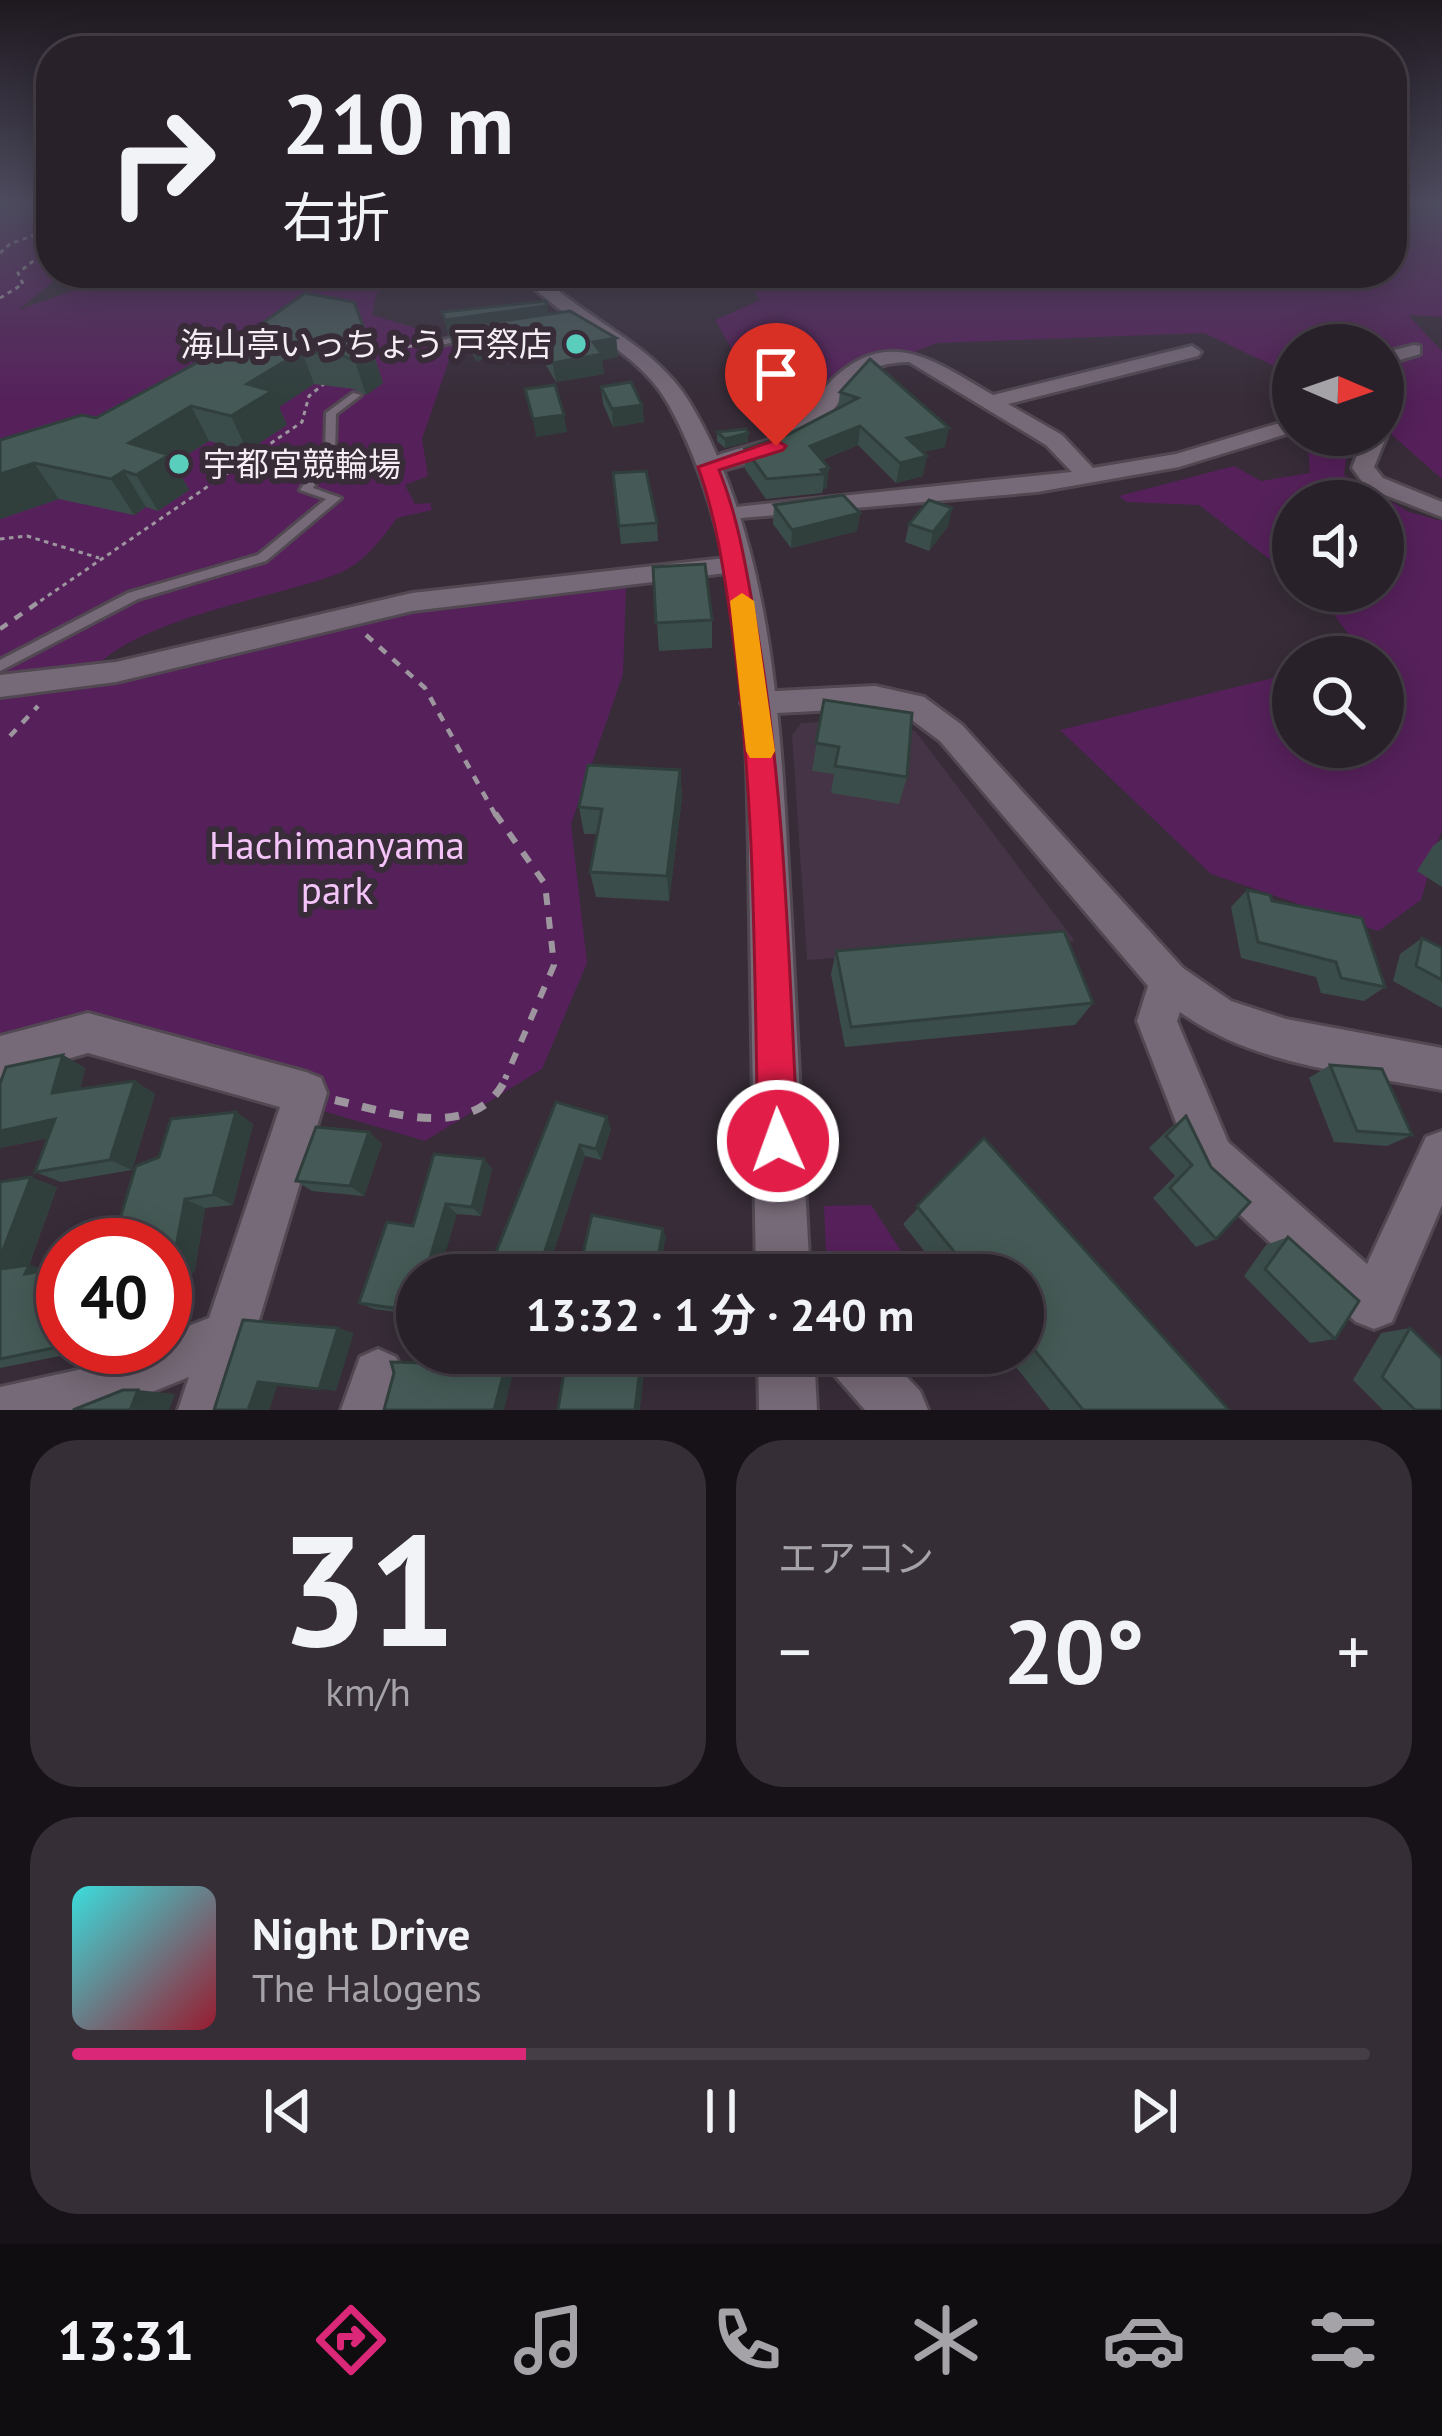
<!DOCTYPE html>
<html lang="ja">
<meta charset="utf-8">
<style>
body{margin:0;font-family:"PT Sans","Noto Sans JP",sans-serif;background:#352e36;color:#f1f3f6;height:100vh;display:flex;flex-direction:column;font-size:45px;white-space:nowrap}
*{box-sizing:border-box;margin:0}
p{font-size:39px;color:#a5a3a8}
.icon{flex:none;width:66px;height:66px;fill:none;stroke:currentColor;stroke-width:2;stroke-linecap:round;stroke-linejoin:round}
.map{position:relative;height:1410px;overflow:hidden}
.sheet{display:flex;flex-direction:column;gap:30px;padding:30px;background:#171217;flex:1}
.sheet>*{flex:none}
.banner{position:absolute;left:36px;top:36px;width:1371px;height:252px;border-radius:48px;box-shadow:0 6px 30px #0003,0 0 0 3px #453e47;background:#29212a;color:#f1f3f6;overflow:hidden}
.needle{width:78px;rotate:92deg}
.controls{position:absolute;left:1272px;top:324px;display:grid;gap:24px}
.controls a{display:grid;place-items:center;width:132px;height:132px;border-radius:50%;background:#29212a;box-shadow:0 6px 30px #0003,0 0 0 3px #453e47;font-size:60px}
.speed{position:absolute;left:36px;top:1218px;display:flex;gap:24px;font-size:60px;font-weight:700;text-align:center}
.speed>*{display:grid;place-content:center;width:156px;height:156px;border-radius:50%;background:#29212a;box-shadow:0 6px 30px #0003,0 0 0 3px #453e47;line-height:1}
.speed .limit{border:18px solid #d22;background:#fff;color:#111}
.pin{position:absolute;display:grid;place-items:center;width:102px;height:102px;color:#fff;margin:-123px -51px;border-radius:50% 50% 50% 0;rotate:-45deg;box-shadow:0 0 12px #0007}
.pin .icon{rotate:45deg}
.me{position:absolute;width:132px;margin:-66px;rotate:358deg;stroke-linejoin:round;filter:drop-shadow(0 0 9px #0008)}
.turn{display:flex;align-items:center;gap:42px;height:252px;padding:0 48px;font-size:54px}
.turn .icon{width:156px;height:156px;stroke-width:2.5}
.turn b{display:block;font-size:84px;line-height:102px}
.big{font-size:90px;font-weight:700;line-height:1.1}
.sheet .widget{flex:1;display:flex;flex-direction:column;justify-content:center;gap:18px;min-width:0;padding:0 42px;border-radius:48px;background:#352e36}
.sheet .dial{align-items:center;gap:0}
.dial b{font-size:156px;line-height:1}
.song{display:flex;align-items:center;gap:36px}
.cover{width:144px;height:144px;border-radius:18px;background:linear-gradient(135deg,hsl(180 70% 55%),hsl(350 70% 35%))}
.played{height:12px;border-radius:6px;background:linear-gradient(90deg,#db2777 35%,#453e47 35%)}
.keys{display:flex;justify-content:space-around;direction:ltr}
.heat{display:flex;justify-content:space-between;align-items:center;font-size:66px;direction:ltr}
.sheet .tiles{flex:1;display:grid;gap:30px;grid-template-columns:1fr 1fr}
.widget:last-child{grid-column:span 2}
.trip{position:absolute;left:396px;top:1254px;width:648px;height:120px;border-radius:60px;background:#29212a;box-shadow:0 6px 30px #0003,0 0 0 3px #453e47;font-weight:700;line-height:120px;text-align:center}
.tab-bar{display:flex;height:192px;justify-content:space-around;align-items:center;background:#100d11;color:#a5a3a8}
.tab-bar .icon{width:84px;height:84px}
.tab-bar .selected{color:#db2777}
.tab-bar b{font-size:54px;color:#f1f3f6}
.map>svg:first-child{display:block}
.built{fill:#443445}
.green{fill:#56215b}
.lines{fill:none;stroke-linecap:round;stroke-linejoin:round}
.service-casing{stroke:#514852;stroke-width:6}
.minor-casing{stroke:#514852;stroke-width:6}
.tertiary-casing{stroke:#514852;stroke-width:6}
.path-far3{stroke:#9e969f;stroke-width:3;stroke-dasharray:4.5 4.5;stroke-linecap:butt}
.path-far2{stroke:#9e969f;stroke-width:4.5;stroke-dasharray:9 9;stroke-linecap:butt}
.path-far1{stroke:#9e969f;stroke-width:6;stroke-dasharray:12 12;stroke-linecap:butt}
.path{stroke:#9e969f;stroke-width:8;stroke-dasharray:14 14;stroke-linecap:butt}
.service{fill:#776a78;fill-rule:evenodd}
.minor{fill:#776a78;fill-rule:evenodd}
.tertiary{fill:#776a78;fill-rule:evenodd}
.wall{fill:#3b4d4a}
.shaded-wall{fill:#303f3c}
.building{fill:#455a56;stroke:#303f3c;stroke-width:3}
.route{fill:#e11d48;stroke:#92132f;stroke-width:3}
.slow{fill:#f59e0b}
.poi-dot{fill:#5acebd;stroke:#372c38;stroke-width:4.5}
.labels{text-anchor:middle;stroke-width:12;stroke-linejoin:round;paint-order:stroke}
.far-poi-label{font-size:33px;fill:#f4edf4;stroke:#372c38;text-anchor:end}
.park-label{font-size:39px;fill:#f4c3f8;stroke:#372c38}
</style>
<div class="map">
<svg width="1442" height="1410" viewBox="0 0 1442 1410">
<rect width="100%" height="100%" fill="#372c38"/>
<polygon class="built" points="874,719 896,721 916,732 1075,941 807,960 792,735 801,723"/>
<g class="green">
<path d="M 0,202 L 51,205 L 51,273 L 64,273 L 18,310 L 124,273 L 409,273 L 377,293 L 372,315 L 435,334 L 437,342 L 454,346 L 422,439 L 428,476 L 405,485 L 415,504 L 430,503 L 432,510 L 397,518 C 381,540 363,564 337,574 C 273,599 110,622 83,686 L 405,607 L 626,587 L 623,674 L 571,824 L 587,963 L 542,1069 L 425,1141 L 150,1060 L 64,1024 L 0,1043 Z"/>
<polygon points="1392,202 1442,202 1442,317 1408,315 1442,351 1442,479 1383,427 1383,345 1293,345 1293,375 1204,333 937,343 767,410 715,320 760,300 741,273 1392,273"/>
<polygon points="1307,435 1349,435 1344,475 1409,512 1442,521 1442,829 1421,900 1378,931 1211,874 1060,730 1293,673 1293,747 1383,747 1383,657 1326,657 1354,642 1325,602 1311,591 1383,591 1383,501 1293,501 1293,577 1199,505 1127,502 1119,496 1234,466 1261,481 1310,473"/>
<polygon points="871,1205 917,1275 827,1275 824,1206"/>
</g>
<g class="lines">
<g class="service-casing">
<g id="service">
<polygon points="469,333 472,334 472,338 437,346 432,343"/>
<polygon points="353,393 361,395 336,414 335,454 313,488 341,498 266,561 138,599 0,671 0,660 128,593 258,555 326,499 300,490 325,454 326,413"/>
</g>
</g>
<g class="minor-casing">
<g id="minor">
<polygon points="1414,345 1420,346 1420,354 1383,365 1383,353"/>
<path d="M 1192,346 L 1201,352 L 1198,356 L 1008,404 L 1062,435 L 1093,468 L 1176,454 L 1293,419 L 1293,432 L 1179,467 L 1037,492 L 718,520 L 718,510 L 726,508 L 1072,472 L 1046,445 L 909,362 C 840,363 849,408 807,438 C 778,457 741,465 708,474 L 697,467 C 721,447 764,448 792,429 C 811,416 817,394 833,379 C 891,324 939,364 993,395 Z"/>
<polygon points="1383,430 1387,435 1374,467 1383,478 1442,502 1442,517 1367,488 1352,468 1365,435 1383,435"/>
<polygon points="734,557 743,559 747,565 743,571 412,611 116,682 0,697 0,675 116,662 412,593"/>
<path d="M 875,686 L 924,697 L 962,725 L 1183,968 L 1231,1001 L 1286,1019 L 1442,1048 L 1442,1090 C 1354,1073 1254,1066 1180,1012 L 1177,1021 L 1228,1142 L 1367,1264 L 1426,1137 L 1442,1131 L 1442,1205 L 1392,1322 L 1374,1329 L 1356,1322 L 1196,1174 L 1137,1021 L 1148,986 L 940,741 L 904,714 L 875,708 L 756,714 L 745,711 L 741,703 L 745,695 L 756,692 Z"/>
<polygon points="88,1013 306,1072 321,1078 327,1093 232,1410 178,1410 189,1377 108,1410 0,1410 0,1387 78,1370 135,1347 165,1347 165,1335 209,1318 280,1107 88,1053 0,1078 0,1036"/>
<polygon points="378,1349 396,1357 404,1375 395,1410 341,1410 360,1357"/>
<polygon points="823,1353 884,1353 920,1391 928,1410 865,1410 831,1371"/>
</g>
</g>
<g class="tertiary-casing">
<g id="tertiary">
<path d="M 520,273 L 539,273 C 586,321 655,344 690,403 C 779,553 781,750 791,919 C 797,1038 803,1156 810,1275 L 756,1275 C 754,1157 752,1039 750,921 C 747,752 752,557 669,405 C 636,345 562,324 520,273 Z"/>
<polygon points="758,1353 814,1353 817,1410 759,1410"/>
</g>
</g>
<g class="path-far3">
<polyline points="51,236 43,239 51,245"/>
<polyline points="0,253 10,244 51,229"/>
<polyline points="0,298 23,284 18,273 51,247"/>
<polyline points="372,351 420,345"/>
<polyline points="0,539 27,536 99,558"/>
<polyline points="33,606 302,422 309,396 325,383"/>
</g>
<g class="path-far2">
<polyline points="0,629 37,603"/>
<polyline points="366,635 425,688 496,816"/>
<polyline points="10,736 38,706"/>
</g>
<polyline class="path-far1" points="495,813 545,884 554,965 505,1079"/>
<path class="path" d="M 335,1100 C 387,1112 478,1144 507,1076"/>
<use href="#service" class="service"/>
<use href="#minor" class="minor"/>
<use href="#tertiary" class="tertiary"/>
</g>
<g class="wall">
<polygon points="442,312 549,314 616,338 618,357 602,360 604,374 556,382 536,349 476,361 472,352 455,355"/>
<polygon points="240,339 372,350 383,383 366,395 354,389 314,384 279,407 287,425 247,451 209,441 174,463 189,490 158,511 146,507 134,515 59,499 0,519 0,440 96,418"/>
<polygon points="870,359 945,447 923,452 923,476 896,483 858,445 822,460 827,488 823,489 822,493 766,499 745,469 745,449 787,435 838,408 840,392"/>
<polygon points="601,387 642,405 644,422 613,427 603,404"/>
<polygon points="717,432 748,433 748,442 725,448 717,441"/>
<polygon points="613,473 657,523 658,541 621,544"/>
<polygon points="774,505 860,513 857,531 791,548 773,524"/>
<polygon points="952,508 948,526 929,551 905,542 909,524"/>
<polygon points="653,567 712,620 712,648 659,651"/>
<polygon points="824,700 907,777 899,804 831,793 834,774 812,771"/>
<polygon points="680,770 682,797 669,901 596,897 590,872 597,834 584,834 579,807"/>
<polygon points="1442,839 1442,887 1417,871 1433,846"/>
<polygon points="1247,890 1272,901 1385,987 1364,1001 1321,993 1316,977 1241,958 1231,907"/>
<polygon points="1422,938 1442,948 1442,1008 1393,981 1400,954"/>
<polygon points="836,951 1093,1003 1075,1025 845,1047 831,974"/>
<polygon points="63,1055 85,1068 80,1089 135,1081 155,1094 132,1170 61,1182 35,1172 48,1138 0,1148 0,1084"/>
<polygon points="1330,1065 1412,1135 1387,1146 1334,1142 1309,1078"/>
<polygon points="556,1102 611,1129 601,1160 585,1156 546,1275 487,1275"/>
<polygon points="236,1112 253,1124 233,1205 205,1208 195,1270 175,1298 159,1157"/>
<polygon points="1186,1116 1216,1239 1196,1247 1153,1198 1175,1176 1149,1148 1170,1128"/>
<polygon points="369,1132 382,1144 364,1196 312,1191 296,1181"/>
<polygon points="984,1138 1229,1410 1050,1410 1005,1353 1023,1353 1023,1275 943,1275 903,1224"/>
<polygon points="484,1159 492,1169 481,1216 457,1214 417,1275 417,1315 374,1309 359,1303 413,1226"/>
<polygon points="0,1182 57,1187 29,1265 63,1347 91,1347 90,1350 0,1368"/>
<polygon points="1288,1237 1335,1339 1310,1343 1244,1276 1266,1245"/>
<polygon points="1410,1328 1442,1410 1383,1410 1353,1380 1381,1333"/>
</g>
<g class="shaded-wall">
<polygon points="564,273 611,273 565,280"/>
<polygon points="547,306 549,319 448,334 445,320"/>
<polygon points="532,330 536,349 476,361 472,342"/>
<polygon points="468,333 472,352 455,355 450,335"/>
<polygon points="616,338 618,357 602,360 604,374 556,382 553,363 593,342"/>
<polygon points="372,350 383,383 366,395 355,361"/>
<polygon points="302,351 314,384 279,407 287,425 247,451 231,416 247,384"/>
<polygon points="642,405 644,422 613,427 612,409"/>
<polygon points="191,406 209,441 174,463 189,490 158,511 136,475 129,443"/>
<polygon points="564,415 567,432 536,437 533,419"/>
<polygon points="860,426 858,445 808,465 810,446"/>
<polygon points="949,428 945,447 903,457 907,438"/>
<polygon points="748,433 748,442 725,448 725,439"/>
<polygon points="927,456 923,476 896,483 900,463"/>
<polygon points="34,463 59,499 0,519 0,474"/>
<polygon points="829,468 827,488 823,489 824,474 821,470"/>
<polygon points="124,471 146,507 134,515 111,479"/>
<polygon points="952,508 948,526 929,551 933,532"/>
<polygon points="860,513 857,531 791,548 792,530"/>
<polygon points="680,770 682,797 669,901 667,876"/>
<polygon points="63,1055 85,1068 75,1106 52,1093"/>
<polygon points="135,1081 155,1094 132,1170 110,1160"/>
<polygon points="236,1112 253,1124 233,1205 213,1195"/>
<polygon points="607,1117 611,1129 601,1160 596,1149"/>
<polygon points="55,1119 79,1131 0,1148 0,1131"/>
<polygon points="369,1132 382,1144 364,1196 350,1186"/>
<polygon points="580,1145 585,1156 546,1275 537,1275"/>
<polygon points="484,1159 492,1169 481,1216 472,1207"/>
<polygon points="31,1177 57,1187 24,1277 0,1271 0,1258"/>
<polygon points="185,1199 205,1208 195,1270 175,1298 165,1300 165,1274"/>
<polygon points="446,1204 457,1214 439,1275 425,1275"/>
<polygon points="663,1229 666,1237 659,1275 655,1275"/>
<polygon points="29,1265 57,1272 25,1274"/>
<polygon points="338,1328 354,1333 336,1391 319,1389"/>
<polygon points="509,1353 518,1353 504,1410 494,1410"/>
<polygon points="641,1360 645,1364 640,1410 635,1410"/>
<polygon points="258,1382 278,1384 269,1410 248,1410"/>
<polygon points="138,1390 175,1394 169,1410 130,1410"/>
</g>
<g class="building">
<polygon points="305,293 354,302 372,350 355,361 342,355 302,351 247,384 272,391 231,416 191,406 129,443 169,455 136,475 124,471 111,479 34,463 0,474 0,440 82,415 96,418 240,339"/>
<polygon points="546,301 547,306 445,320 442,312"/>
<polygon points="570,311 616,338 593,342 602,354 553,363 532,330 472,342 468,333 450,335 448,329"/>
<polygon points="870,359 949,428 907,438 927,456 900,463 860,426 810,446 829,468 821,470 824,474 767,479 745,449 787,435 858,398 840,392"/>
<polygon points="631,382 642,405 612,409 601,387"/>
<polygon points="555,385 564,415 533,419 525,389"/>
<polygon points="746,429 748,433 725,439 717,432"/>
<polygon points="646,471 657,523 619,526 613,473"/>
<polygon points="843,495 860,513 792,530 774,505"/>
<polygon points="929,500 952,508 933,532 909,524"/>
<polygon points="705,564 712,620 656,623 653,567"/>
<polygon points="824,700 912,713 907,777 835,766 839,747 816,743"/>
<polygon points="588,765 680,770 667,876 590,872 602,809 579,807"/>
<polygon points="1247,890 1270,895 1272,901 1362,918 1385,987 1341,978 1336,962 1258,942"/>
<polygon points="1064,931 1093,1003 851,1027 836,951"/>
<polygon points="1422,938 1442,948 1442,980 1416,966"/>
<polygon points="63,1055 52,1093 135,1081 110,1160 35,1172 55,1119 0,1131 0,1084 6,1067"/>
<polygon points="1330,1065 1382,1069 1412,1135 1357,1131"/>
<polygon points="556,1102 607,1117 596,1149 580,1145 537,1275 487,1275"/>
<polygon points="236,1112 213,1195 185,1199 173,1263 165,1274 165,1245 112,1245 136,1166 159,1157 171,1119"/>
<polygon points="1186,1116 1211,1167 1250,1202 1216,1239 1170,1188 1192,1165 1166,1136"/>
<polygon points="316,1127 369,1132 350,1186 296,1181"/>
<polygon points="984,1138 1229,1410 1083,1410 1023,1336 1023,1275 973,1275 917,1206"/>
<polygon points="434,1154 484,1159 472,1207 446,1204 425,1275 417,1275 417,1301 414,1311 359,1303 387,1222 413,1226"/>
<polygon points="31,1177 0,1258 0,1182"/>
<polygon points="592,1215 663,1229 655,1275 578,1275"/>
<polygon points="1288,1237 1359,1301 1335,1339 1265,1269"/>
<polygon points="29,1265 25,1274 63,1267 63,1346 0,1359 0,1269"/>
<polygon points="243,1320 338,1328 319,1389 258,1382 248,1410 214,1410"/>
<polygon points="1410,1328 1442,1359 1442,1410 1415,1410 1382,1377"/>
<polygon points="465,1353 509,1353 494,1410 384,1410 394,1373 391,1362 462,1364"/>
<polygon points="567,1353 641,1360 635,1410 558,1410"/>
<polygon points="123,1390 138,1390 130,1410 73,1410"/>
</g>
<linearGradient id="sky" x2="0" y2="1"><stop stop-color="#1e181f"/><stop offset="0.51" stop-color="#4d4b5e"/><stop offset="1" stop-color="#4d4b5e" stop-opacity="0"/></linearGradient>
<rect width="1442" height="399" fill="url(#sky)"/>
<path class="route" d="M 776,440 L 786,446 L 783,450 L 719,470 C 740,522 747,575 757,630 C 786,799 789,971 798,1141 L 792,1155 L 778,1161 L 764,1155 L 758,1141 C 754,970 756,798 732,628 C 724,573 717,520 698,467 Z"/>
<polygon class="slow" points="742,593 754,601 775,751 771,758 750,758 746,751 730,601"/>
<g class="poi-dot">
<circle cx="576" cy="344" r="12"/>
<circle cx="179" cy="464" r="12"/>
</g>
<g class="labels">
<g class="far-poi-label">
<text x="552" y="356">海山亭いっちょう 戸祭店</text>
<text x="203" y="476" text-anchor="start">宇都宮競輪場</text>
</g>
<g class="park-label">
<text x="337" y="859">Hachimanyama<tspan x="337" dy="45">park</tspan></text>
</g>
</g>
</svg>
<div class="controls">
<a><svg class="needle" viewBox="-14 -14 28 28"><path d="M0-13l5 13h-10z" fill="#e53935"/><path d="M0 13l5-13h-10z" fill="#a5a3a8"/></svg></a>
<a><svg class="icon" aria-label="sound" viewBox="0 0 24 24"><path d="M4 9h4l5-4v14l-5-4H4zM17 9q2 3 0 6"/></svg></a>
<a><svg class="icon" aria-label="search" viewBox="0 0 24 24"><circle cx="10" cy="10" r="6"/><path d="M15 15l6 6"/></svg></a>
</div>
<div class="speed"><div class="limit">40</div></div>
<div class="pin" style="left:776px;top:446px;background:#d93025"><svg class="icon" aria-label="arrive" viewBox="0 0 24 24"><path d="M6 21V4h12l-3 4 3 4H6"/></svg></div>
<svg class="me" style="left:778px;top:1141px" viewBox="-20 -20 40 40"><circle r="17" fill="#e11d48" stroke="#fff" stroke-width="3"/><path d="M0-11L8 9 0 5-8 9z" fill="#fff"/></svg>
<div class="trip">13:32 · 1 分 · 240 m</div>
<div class="banner">
<div class="turn"><svg class="icon" aria-label="right" viewBox="0 0 24 24"><path d="M7 20v-9h11M14 6l5 5-5 5"/></svg><div><b>210 m</b>右折</div></div>
</div>
</div>
<section class="sheet">
<div class="tiles">
<div class="widget dial"><b>31</b><p>km/h</p></div>
<div class="widget"><p>エアコン</p>
<div class="heat"><a>−</a><b class="big">20°</b><a>+</a></div>
</div>
<div class="widget">
<div class="song"><i class="cover"></i><div><b>Night Drive</b><p>The Halogens</p></div></div>
<div class="played"></div>
<div class="keys"><svg class="icon" aria-label="previous" viewBox="0 0 24 24"><path d="M18 5L8 12l10 7zM5 5v14"/></svg><svg class="icon" aria-label="pause" viewBox="0 0 24 24"><path d="M8 5v14M16 5v14"/></svg><svg class="icon" aria-label="next" viewBox="0 0 24 24"><path d="M6 5l10 7-10 7zM19 5v14"/></svg></div>
</div>
</div>
</section>
<nav class="tab-bar">
<b>13:31</b>
<svg class="icon selected" aria-label="directions" viewBox="0 0 24 24"><path d="M12 3l9 9-9 9-9-9zM9 14v-3h6M13 9l2 2-2 2"/></svg>
<svg class="icon" aria-label="music" viewBox="0 0 24 24"><path d="M9 18V5l10-2v13"/><circle cx="6" cy="18" r="3"/><circle cx="16" cy="16" r="3"/></svg>
<svg class="icon" aria-label="phone" viewBox="0 0 24 24"><path d="M5 4h4l2 5-3 2q2 4 5 5l2-3 5 2v4C11 20 4 13 5 4z"/></svg>
<svg class="icon" aria-label="climate" viewBox="0 0 24 24"><path d="M12 3v18M4 7l16 10M4 17L20 7"/></svg>
<svg class="icon" aria-label="car" viewBox="0 0 24 24"><path d="M5 17H2v-5l4-1 3-4h7l3 4 3 1v5h-3M9 17h6M6 11h13"/><circle cx="7" cy="17" r="2"/><circle cx="17" cy="17" r="2"/></svg>
<svg class="icon" aria-label="filters" viewBox="0 0 24 24"><path d="M4 7h16M4 17h16"/><circle cx="9" cy="7" r="2"/><circle cx="15" cy="17" r="2"/></svg>
</nav>
